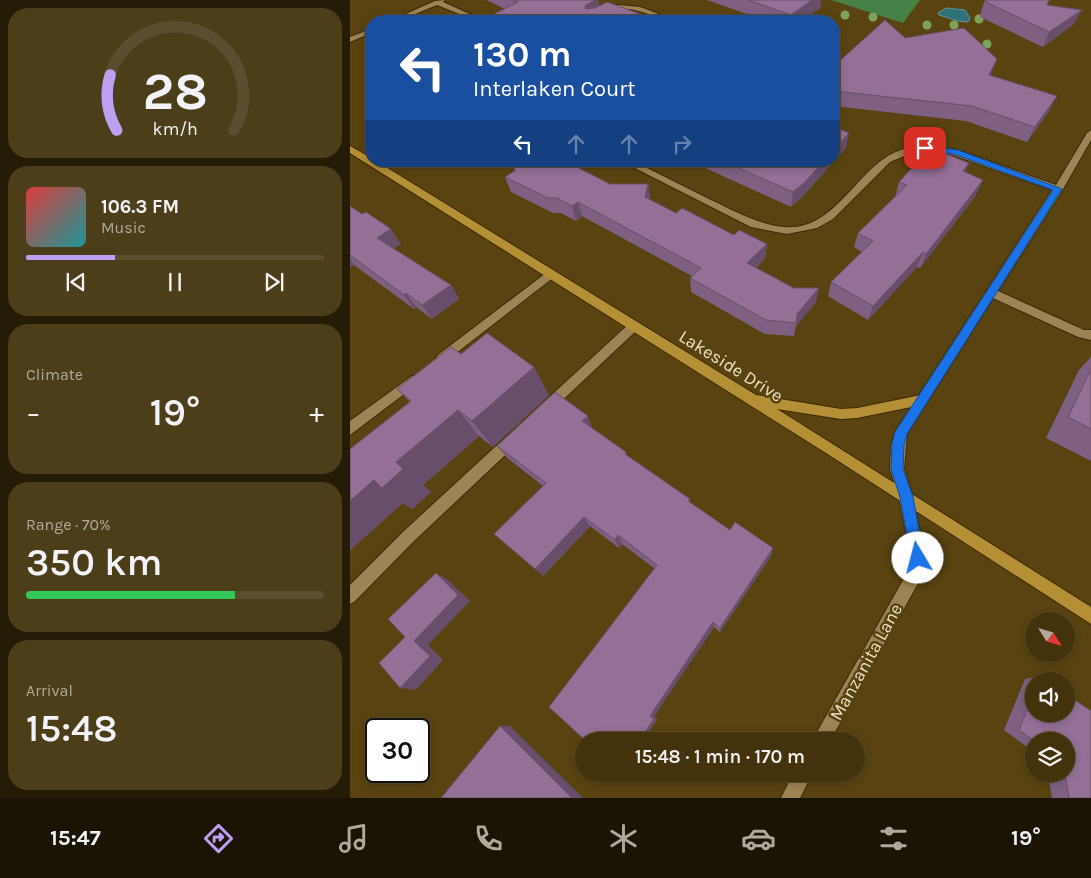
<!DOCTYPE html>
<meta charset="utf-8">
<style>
body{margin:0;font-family:Karla,sans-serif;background:#4d3e1a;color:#f1f3f6;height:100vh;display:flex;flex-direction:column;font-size:19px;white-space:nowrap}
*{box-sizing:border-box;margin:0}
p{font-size:16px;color:#afaa9d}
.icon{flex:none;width:28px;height:28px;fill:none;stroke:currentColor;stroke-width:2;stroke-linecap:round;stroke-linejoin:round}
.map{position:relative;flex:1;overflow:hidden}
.sheet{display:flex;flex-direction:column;gap:8px;padding:8px;background:#251c07;width:350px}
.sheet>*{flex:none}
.banner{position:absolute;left:15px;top:15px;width:475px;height:152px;border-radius:20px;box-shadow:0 2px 8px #0003,0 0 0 1px #5b4d2d;background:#1a4fa0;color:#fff;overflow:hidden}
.needle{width:32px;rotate:127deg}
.tools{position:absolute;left:675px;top:612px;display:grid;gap:10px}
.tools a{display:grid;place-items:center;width:50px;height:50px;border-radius:50%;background:#43320c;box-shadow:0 2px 8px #0003,0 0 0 1px #5b4d2d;font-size:25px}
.speed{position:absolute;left:15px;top:718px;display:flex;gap:10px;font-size:25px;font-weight:700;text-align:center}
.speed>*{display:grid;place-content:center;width:65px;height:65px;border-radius:50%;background:#43320c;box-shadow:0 2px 8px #0003,0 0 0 1px #5b4d2d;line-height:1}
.speed .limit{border:2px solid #111;border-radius:8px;background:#fff;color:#111}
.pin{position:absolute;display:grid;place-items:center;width:42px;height:42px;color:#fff;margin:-21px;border-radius:10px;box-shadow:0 2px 8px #0006}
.me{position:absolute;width:55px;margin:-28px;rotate:352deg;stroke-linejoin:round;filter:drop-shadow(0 0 4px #0008)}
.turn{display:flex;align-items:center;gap:18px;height:105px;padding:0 25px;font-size:22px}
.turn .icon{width:65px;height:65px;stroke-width:2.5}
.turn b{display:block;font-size:35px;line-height:42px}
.lanes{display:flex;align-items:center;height:48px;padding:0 25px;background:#0003;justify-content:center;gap:25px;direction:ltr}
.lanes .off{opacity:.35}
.big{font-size:38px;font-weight:600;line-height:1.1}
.sheet .widget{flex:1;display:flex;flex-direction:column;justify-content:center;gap:8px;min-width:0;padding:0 18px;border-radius:20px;background:#4d3e1a}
.sheet .dial{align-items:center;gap:0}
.dial svg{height:130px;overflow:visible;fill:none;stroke:#5b4d2d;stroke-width:7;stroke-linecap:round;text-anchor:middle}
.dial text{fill:#f1f3f6;stroke:none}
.song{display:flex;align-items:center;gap:15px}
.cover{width:60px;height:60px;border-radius:8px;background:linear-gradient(135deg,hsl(0 70% 55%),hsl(180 70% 35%))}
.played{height:5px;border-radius:2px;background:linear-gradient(90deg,#bca0f2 30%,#5b4d2d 30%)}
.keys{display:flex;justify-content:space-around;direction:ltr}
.heat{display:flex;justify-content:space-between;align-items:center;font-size:28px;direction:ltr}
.charge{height:8px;border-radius:4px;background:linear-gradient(90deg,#34c759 70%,#5b4d2d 0)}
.trip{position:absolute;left:225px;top:732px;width:290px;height:50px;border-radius:25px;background:#43320c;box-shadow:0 2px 8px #0003,0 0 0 1px #5b4d2d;font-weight:600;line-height:50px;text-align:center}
.tab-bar{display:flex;height:80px;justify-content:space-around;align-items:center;background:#1b1405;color:#afaa9d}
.tab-bar .icon{width:35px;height:35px}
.tab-bar .active{color:#bca0f2}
.tab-bar b{font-size:22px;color:#f1f3f6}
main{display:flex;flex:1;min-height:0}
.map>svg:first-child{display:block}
.green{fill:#488148}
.water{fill:#2e7278;stroke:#689390}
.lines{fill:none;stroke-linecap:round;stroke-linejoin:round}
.minor-casing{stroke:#3b2a03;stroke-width:2}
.major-casing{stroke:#3b2a03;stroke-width:2}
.minor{fill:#9d8454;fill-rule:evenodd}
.major{fill:#b58f35;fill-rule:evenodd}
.tree{fill:#7da25c}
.wall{fill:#7f6082}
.shaded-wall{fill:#684e6a}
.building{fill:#947097;stroke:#684e6a}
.route{fill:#1a73e8;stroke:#114b97}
.labels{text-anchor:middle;stroke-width:5;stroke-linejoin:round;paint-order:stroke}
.street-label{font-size:18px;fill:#eee1c8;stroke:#594310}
</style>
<main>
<section class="sheet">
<div class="widget dial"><svg viewBox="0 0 100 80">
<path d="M14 69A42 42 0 1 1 86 69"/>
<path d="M14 69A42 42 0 0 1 10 35" stroke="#bca0f2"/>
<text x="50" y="56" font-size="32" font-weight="700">28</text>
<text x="50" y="72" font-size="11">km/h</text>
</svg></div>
<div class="widget">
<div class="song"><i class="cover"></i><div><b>106.3 FM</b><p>Music</p></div></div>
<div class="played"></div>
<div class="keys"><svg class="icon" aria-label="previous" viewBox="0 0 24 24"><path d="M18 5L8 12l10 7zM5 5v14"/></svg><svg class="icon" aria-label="pause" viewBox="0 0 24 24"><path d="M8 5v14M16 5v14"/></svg><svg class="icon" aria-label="next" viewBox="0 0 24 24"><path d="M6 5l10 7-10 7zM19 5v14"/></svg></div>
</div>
<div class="widget"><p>Climate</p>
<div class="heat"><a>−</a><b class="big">19°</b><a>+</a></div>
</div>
<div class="widget"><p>Range · 70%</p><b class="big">350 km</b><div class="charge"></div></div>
<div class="widget"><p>Arrival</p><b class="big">15:48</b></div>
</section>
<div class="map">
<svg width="741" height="798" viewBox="0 0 741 798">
<rect width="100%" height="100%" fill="#594310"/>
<polygon class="green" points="481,0 570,0 553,23"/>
<polygon class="water" points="596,8 615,10 620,18 618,22 608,21 589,15 588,13"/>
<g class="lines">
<g class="minor-casing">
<g id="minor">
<polygon points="95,0 93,2 135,21 127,21 87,5 48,21 40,21 85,1"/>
<path d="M 268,5 L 290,7 L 328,21 C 309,22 291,7 270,9 C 258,11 251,22 238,21 Z"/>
<polygon points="21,29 21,33 0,42 0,37"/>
<path d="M 741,130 L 741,140 L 713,189 L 648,291 L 734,330 L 741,330 L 741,340 L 728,337 L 643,298 L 557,434 L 554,469 L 563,497 L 575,558 L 571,578 L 480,741 L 462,741 L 556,575 L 561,558 L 549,497 L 540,469 L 541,445 L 545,432 L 702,190 L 603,155 L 577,151 L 564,152 L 540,162 L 483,219 L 467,228 L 437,234 L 401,227 L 271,161 L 283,161 C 309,174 335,187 361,200 C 385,211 408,225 435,227 C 480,231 503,179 535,158 C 556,143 584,145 608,150 L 706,185 L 737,133 Z"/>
<polygon points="200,270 204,271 205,274 204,277 96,361 88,361 86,358 88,355"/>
<polygon points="284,322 290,326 288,329 202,410 198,411 194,410 192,406 194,402 280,323"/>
<polygon points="62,376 66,377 68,381 66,385 0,435 0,421"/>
<polygon points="163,433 168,435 170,439 168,443 64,541 5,601 0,604 0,585 54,531 158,435"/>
<polygon points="443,774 462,774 450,798 431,798"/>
</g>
</g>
<g class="major-casing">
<polygon id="major" points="0,146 21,158 21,161 26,161 406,395 491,409 507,408 571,395 575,396 577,400 575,404 571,405 507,418 491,419 427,409 741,607 741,624 476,453 0,153"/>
</g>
<use href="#minor" class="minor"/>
<use href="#major" class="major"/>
</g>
<g class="tree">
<circle cx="495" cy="15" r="4.5"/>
<circle cx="523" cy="17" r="4.5"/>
<circle cx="629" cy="19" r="4.5"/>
<circle cx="577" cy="25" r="4.5"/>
<circle cx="604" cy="25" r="4.5"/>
<circle cx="637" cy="44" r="4.5"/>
</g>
<g class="wall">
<polygon points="136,0 248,0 249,6 155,9"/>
<polygon points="357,0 471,0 470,8 451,21 417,21"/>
<polygon points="635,0 700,0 697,5 724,24 693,47 630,17 631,12"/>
<polygon points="555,38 641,75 699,111 677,142 616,121 484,106 484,66"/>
<polygon points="496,148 452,197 441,207 340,161 484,161"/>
<polygon points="173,161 215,161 260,184 298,184 300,200 326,213 384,235 417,244 415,258 406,268 466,302 446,326 444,336 415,334 341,292 340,278 342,276 232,216 226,221 211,213 203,213 161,192 155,177 164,171 164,168 174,162"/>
<polygon points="615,172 626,195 570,268 567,267 518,320 478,296 481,282 512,252 504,247 508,233 545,197 549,182"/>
<polygon points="0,206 51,244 43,248 101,285 109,299 82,319 66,307 64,309 4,265 0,267"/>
<polygon points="111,354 199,395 143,447 129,436 73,485 81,492 62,509 53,503 0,550 60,402 47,389"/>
<polygon points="741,357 741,461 696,438 729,370"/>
<polygon points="242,428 276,452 277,456 340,499 340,502 380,530 421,556 370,632 364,627 304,716 307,719 293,741 304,568 272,544 269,548 240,526 193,576 193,486 156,457 147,446"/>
<polygon points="690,676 698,681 684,681 684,714 716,714 716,694 741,711 741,798 702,798 698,774 716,774 716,741 684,741 684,752 654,730 675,679"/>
</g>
<g class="shaded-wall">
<polygon points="245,0 248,0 250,13 237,19 235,6"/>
<polygon points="462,0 471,0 470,8 451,21 440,21 441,15"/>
<polygon points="732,10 724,24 693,47 699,32"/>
<polygon points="647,59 641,74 633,90 639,75"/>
<polygon points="707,96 699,111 677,142 685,127"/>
<polygon points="499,133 496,148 452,197 441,207 443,192 474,161 484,161 484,150"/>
<polygon points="619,163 613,178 613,171"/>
<polygon points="633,180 626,195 570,268 576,254"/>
<polygon points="298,184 300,199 297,212 295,197"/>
<polygon points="228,202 232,216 226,221 222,206"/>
<polygon points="41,229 51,244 37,252 27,238"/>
<polygon points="417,244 415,258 396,277 397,263"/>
<polygon points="573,252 567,267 518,320 523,306"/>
<polygon points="0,259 4,265 0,267"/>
<polygon points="101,285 109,299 82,319 72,305"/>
<polygon points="469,288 466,302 446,326 447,314"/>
<polygon points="56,293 66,307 64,309 54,295"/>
<polygon points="184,367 199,395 143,447 122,421"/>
<polygon points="108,410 129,436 73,485 81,492 62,509 53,503 0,550 0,501"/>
<polygon points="238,416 242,428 238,433 232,421"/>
<polygon points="234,517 240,526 193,576 185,569"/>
<polygon points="268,535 272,544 269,548 265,540"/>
<polygon points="423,548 421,556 370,632 370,628"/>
<polygon points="86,573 98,580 120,601 78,645 93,660 66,690 50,688"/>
<polygon points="363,622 364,627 304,716 307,719 293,741 289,741 300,716"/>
<polygon points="150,726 160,726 233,798 222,798"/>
</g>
<g class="building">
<polygon points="163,0 245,0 235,6 236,9 245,8 257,2 307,20 305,21 130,21 168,2"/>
<polygon points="398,0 462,0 441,15"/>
<polygon points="636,0 699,0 697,5 732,10 699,32 636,2"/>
<polygon points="481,18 476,21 462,21"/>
<polygon points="535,20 555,38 614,28 647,59 639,75 707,96 685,127 622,106 484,91 484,66"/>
<polygon points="484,127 499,133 484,150"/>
<polygon points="586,150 619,163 613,171 633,180 576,254 573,252 523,306 481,282 523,241 508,233 557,185 549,182 569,160 575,162"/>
<polygon points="174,161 215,161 260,184 298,184 295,197 326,213 332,208 384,235 389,230 417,244 397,263 444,288 469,288 447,314 446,323 416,320 340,278 351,268 228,202 222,206 207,198 198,198 155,177 166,170 164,168"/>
<polygon points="373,161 474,161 454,183 443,192"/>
<polygon points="0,206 12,214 16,212 41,229 27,238 101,285 72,305 56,293 54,295 0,255"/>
<polygon points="137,333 184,367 122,421 108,410 46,462 53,469 32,488 24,480 0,501 0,449 61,401 47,389 101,347 111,354"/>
<polygon points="741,369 741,429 718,417"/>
<polygon points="205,392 238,416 232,421 276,452 275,454 340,499 338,501 380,530 385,522 423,548 370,628 363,622 300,716 304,719 289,741 236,741 199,707 307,565 268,535 265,540 234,517 185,569 144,534 196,483 147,446"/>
<polygon points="86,573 108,595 64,641 80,656 50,688 29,663 55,637 38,619"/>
<polygon points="690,676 698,681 688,681"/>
<polygon points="684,692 684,714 716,714 716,694 741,711 741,798 719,798 715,774 716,774 716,741 684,741 669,730"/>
<polygon points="150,726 222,798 91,798"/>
</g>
<polygon class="route" points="575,146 608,150 712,189 557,434 554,445 553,469 563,497 574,558 573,562 568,564 563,562 561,558 550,497 541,469 542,445 545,432 703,190 604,154 572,150 571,148"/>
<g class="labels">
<g class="street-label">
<text transform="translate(381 366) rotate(32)" y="6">Lakeside Drive</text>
<text transform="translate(516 662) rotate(-61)" y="6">Manzanita Lane</text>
</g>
</g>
</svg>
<div class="tools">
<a><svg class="needle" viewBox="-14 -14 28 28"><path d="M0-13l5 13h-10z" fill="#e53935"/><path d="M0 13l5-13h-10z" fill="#afaa9d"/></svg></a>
<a><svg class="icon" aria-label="sound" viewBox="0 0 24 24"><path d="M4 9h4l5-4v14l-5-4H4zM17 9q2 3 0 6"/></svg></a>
<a><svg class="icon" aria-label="layers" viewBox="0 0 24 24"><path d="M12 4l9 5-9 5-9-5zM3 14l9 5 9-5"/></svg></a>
</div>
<div class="speed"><div class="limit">30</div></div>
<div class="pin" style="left:575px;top:148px;background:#d93025"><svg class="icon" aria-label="arrive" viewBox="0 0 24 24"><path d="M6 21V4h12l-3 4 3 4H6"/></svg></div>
<svg class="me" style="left:568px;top:558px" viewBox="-20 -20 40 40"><circle r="19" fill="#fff"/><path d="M0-13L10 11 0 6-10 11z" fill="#1a73e8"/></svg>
<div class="trip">15:48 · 1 min · 170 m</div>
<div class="banner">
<div class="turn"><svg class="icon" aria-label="left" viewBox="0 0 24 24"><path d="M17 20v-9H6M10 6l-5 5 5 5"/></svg><div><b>130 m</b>Interlaken Court</div></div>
<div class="lanes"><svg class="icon" aria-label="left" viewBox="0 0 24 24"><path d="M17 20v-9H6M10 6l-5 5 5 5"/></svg><svg class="icon off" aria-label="ahead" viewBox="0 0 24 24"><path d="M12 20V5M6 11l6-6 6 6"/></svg><svg class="icon off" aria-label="ahead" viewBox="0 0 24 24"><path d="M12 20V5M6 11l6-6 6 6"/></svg><svg class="icon off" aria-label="right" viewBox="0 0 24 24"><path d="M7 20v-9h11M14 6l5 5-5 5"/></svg></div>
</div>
</div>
</main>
<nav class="tab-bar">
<b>15:47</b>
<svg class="icon active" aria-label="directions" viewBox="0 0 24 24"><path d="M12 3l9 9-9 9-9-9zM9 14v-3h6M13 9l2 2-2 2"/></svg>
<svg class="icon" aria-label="music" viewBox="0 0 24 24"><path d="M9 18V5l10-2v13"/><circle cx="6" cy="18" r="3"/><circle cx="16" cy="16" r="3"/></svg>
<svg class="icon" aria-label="phone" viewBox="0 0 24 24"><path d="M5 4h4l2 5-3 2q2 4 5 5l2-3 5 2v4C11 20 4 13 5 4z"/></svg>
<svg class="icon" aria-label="climate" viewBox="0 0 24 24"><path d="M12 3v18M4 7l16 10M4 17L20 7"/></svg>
<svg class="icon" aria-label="car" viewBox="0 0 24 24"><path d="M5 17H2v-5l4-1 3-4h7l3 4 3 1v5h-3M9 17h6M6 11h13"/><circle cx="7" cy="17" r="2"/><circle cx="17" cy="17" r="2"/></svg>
<svg class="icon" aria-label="filters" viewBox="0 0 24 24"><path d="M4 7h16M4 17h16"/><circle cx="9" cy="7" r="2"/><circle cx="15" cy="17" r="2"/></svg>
<b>19°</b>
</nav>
